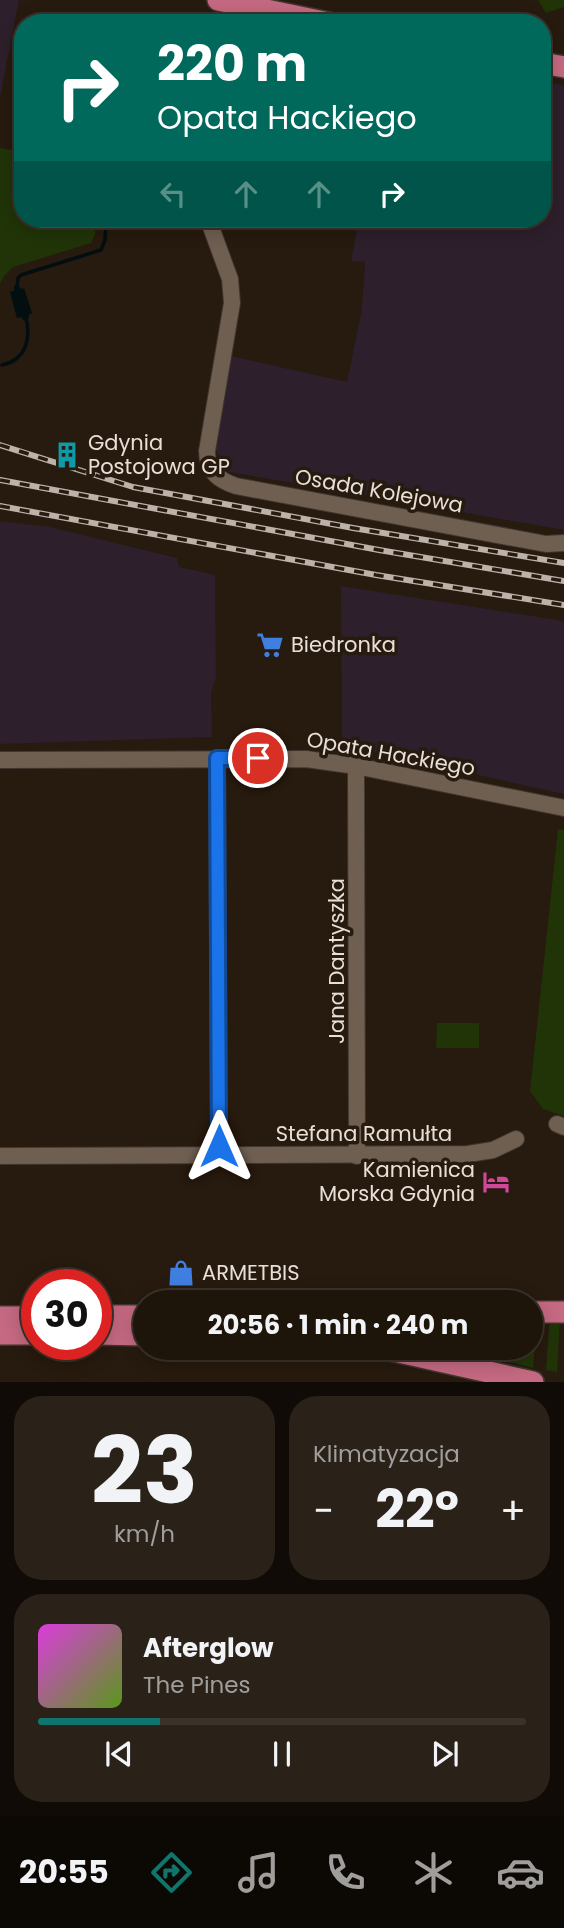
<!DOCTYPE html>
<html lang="pl">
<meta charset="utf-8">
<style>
body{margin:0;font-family:Poppins,sans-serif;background:#2a2118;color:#f1f3f6;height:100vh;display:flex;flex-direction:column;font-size:26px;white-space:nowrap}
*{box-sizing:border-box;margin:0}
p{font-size:23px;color:#a09e9c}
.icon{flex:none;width:38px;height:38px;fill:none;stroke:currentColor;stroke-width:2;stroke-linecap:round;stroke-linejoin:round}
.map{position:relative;height:1382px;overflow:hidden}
.panel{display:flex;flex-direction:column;gap:14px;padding:14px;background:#100b06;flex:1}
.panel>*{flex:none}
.top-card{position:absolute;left:14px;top:14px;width:537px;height:214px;border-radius:28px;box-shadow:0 4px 18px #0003,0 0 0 2px #3b332b;background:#00695c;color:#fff;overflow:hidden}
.speed{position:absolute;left:21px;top:1269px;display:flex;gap:14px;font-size:35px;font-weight:700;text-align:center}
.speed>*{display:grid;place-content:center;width:91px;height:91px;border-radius:50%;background:#1d140a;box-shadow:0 4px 18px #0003,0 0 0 2px #3b332b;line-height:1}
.speed .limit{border:10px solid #d22;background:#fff;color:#111}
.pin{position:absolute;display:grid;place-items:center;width:60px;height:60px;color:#fff;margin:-30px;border:4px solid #fff;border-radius:50%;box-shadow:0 2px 7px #0007}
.me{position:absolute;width:77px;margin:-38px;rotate:0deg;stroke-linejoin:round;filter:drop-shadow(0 0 5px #0008)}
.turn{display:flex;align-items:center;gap:24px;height:147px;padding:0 28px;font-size:32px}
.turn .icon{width:91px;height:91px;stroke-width:2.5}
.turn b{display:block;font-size:49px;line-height:60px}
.lanes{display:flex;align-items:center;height:66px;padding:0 28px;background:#0003;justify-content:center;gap:35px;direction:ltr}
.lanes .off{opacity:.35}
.big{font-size:52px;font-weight:700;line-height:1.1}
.panel .card{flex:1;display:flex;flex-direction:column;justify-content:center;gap:10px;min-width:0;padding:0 24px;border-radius:28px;background:#2a2118}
.panel .dial{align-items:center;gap:0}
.dial b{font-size:91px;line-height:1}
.song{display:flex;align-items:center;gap:21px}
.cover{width:84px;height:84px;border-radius:10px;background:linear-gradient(135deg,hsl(300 70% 55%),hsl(90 70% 35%))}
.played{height:7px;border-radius:4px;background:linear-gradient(90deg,#0f766e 25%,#3b332b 25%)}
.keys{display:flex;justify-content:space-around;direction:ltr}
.heat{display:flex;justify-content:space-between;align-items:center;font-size:38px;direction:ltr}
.panel .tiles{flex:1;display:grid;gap:14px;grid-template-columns:1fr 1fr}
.card:last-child{grid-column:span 2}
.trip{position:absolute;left:133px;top:1290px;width:410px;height:70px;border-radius:35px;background:#1d140a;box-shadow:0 4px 18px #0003,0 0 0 2px #3b332b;font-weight:700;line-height:70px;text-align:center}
.tab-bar{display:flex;height:112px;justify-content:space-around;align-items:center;background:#0c0804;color:#a09e9c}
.tab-bar .icon{width:49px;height:49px}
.tab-bar .current{color:#0f766e}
.tab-bar b{font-size:32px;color:#f1f3f6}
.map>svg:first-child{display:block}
.industrial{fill:#2d1f2b}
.green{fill:#213408}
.water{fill:#030e10}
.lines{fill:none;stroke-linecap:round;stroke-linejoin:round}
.stream{stroke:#030e10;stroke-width:3.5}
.minor-casing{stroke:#40352f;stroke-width:18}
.major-casing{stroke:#40352f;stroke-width:24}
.minor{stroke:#6f5f51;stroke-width:16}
.major{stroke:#c46981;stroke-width:21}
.rail-casing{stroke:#bcb2a9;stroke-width:6}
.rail{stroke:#271a0e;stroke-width:3.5;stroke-dasharray:10;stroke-linecap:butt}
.route-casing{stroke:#114b97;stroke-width:18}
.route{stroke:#1a73e8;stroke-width:12}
.labels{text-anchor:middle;stroke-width:7;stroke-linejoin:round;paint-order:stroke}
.poi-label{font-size:21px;fill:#e8dfd7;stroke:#271a0e;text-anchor:start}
.street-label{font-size:21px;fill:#e8dfd7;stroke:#271a0e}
</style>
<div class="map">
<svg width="564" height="1382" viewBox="0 0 564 1382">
<rect width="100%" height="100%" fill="#271a0e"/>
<g class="industrial">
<polygon points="0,0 19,0 0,97"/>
<polygon points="543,81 564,85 564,530 230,472 215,449 231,356 347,382 361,314 364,282 365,262 351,261 359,219 542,219"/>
<polygon points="0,521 50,527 177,558 179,567 215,575 216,677 211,693 212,737 0,744"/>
<polygon points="341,586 564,621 564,794 342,745"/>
</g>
<g class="green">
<polygon points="538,0 564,0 564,7 546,13"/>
<polygon points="0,148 23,152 23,219 96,219 95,234 91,243 13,267 4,276 0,284"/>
<polygon points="558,829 564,830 564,1116 543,1109 530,1091"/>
<polygon points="437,1023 479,1023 479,1048 436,1048"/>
<polygon points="550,1318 560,1318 557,1372 546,1370"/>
<polygon points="530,1319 537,1319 533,1368 457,1348 530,1348"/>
</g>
<polygon class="water" points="18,285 21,289 24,288 32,313 29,315 28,320 24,321 21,317 17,318 10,292 14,291 14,286"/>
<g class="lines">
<g class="stream">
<polyline points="17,287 18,278 21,275 101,250 105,240 106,219"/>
<path d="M 2,365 C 26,360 31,339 26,318"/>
</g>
<g class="minor-casing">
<g id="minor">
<path d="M 208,219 L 230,279 L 232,303 L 207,451 C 207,471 218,480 236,486 L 546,544 L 564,543"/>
<polyline points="217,758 219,1146 221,1155"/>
<polyline points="0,760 306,759 356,766 564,808"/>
<polyline points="356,766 357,1156"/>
<polyline points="557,1124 564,1127"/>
<polyline points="0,1156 468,1154 493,1150 516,1139"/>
</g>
</g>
<g class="major-casing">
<g id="major">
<polyline points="218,0 329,23"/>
<polyline points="542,63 564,67"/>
<polyline points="530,1312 564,1312"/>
<polyline points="96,1316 145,1316"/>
<polyline points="0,1317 37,1317"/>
<polyline points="0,1334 37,1334"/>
<polyline points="96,1334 145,1335"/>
<polyline points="381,1348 533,1382"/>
</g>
</g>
<use href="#minor" class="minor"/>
<use href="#major" class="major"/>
<g class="rail-casing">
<g id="rail">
<polyline points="0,445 133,487 353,528 564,563"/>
<polyline points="0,480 379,550 564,581"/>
<polyline points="0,506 376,575 564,605"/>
</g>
</g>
<use href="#rail" class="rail"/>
</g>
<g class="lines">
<g class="route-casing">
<polyline id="route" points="219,1146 217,758 258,758"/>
</g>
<use href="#route" class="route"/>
</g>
<defs>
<g id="building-bare" transform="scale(2.1)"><path d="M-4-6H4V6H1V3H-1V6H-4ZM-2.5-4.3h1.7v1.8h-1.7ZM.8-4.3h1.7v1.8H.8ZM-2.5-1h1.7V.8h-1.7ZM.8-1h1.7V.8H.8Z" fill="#0f9aa8" stroke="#271a0e" stroke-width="2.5" paint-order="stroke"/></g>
<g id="supermarket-bare" transform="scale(2.1)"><path d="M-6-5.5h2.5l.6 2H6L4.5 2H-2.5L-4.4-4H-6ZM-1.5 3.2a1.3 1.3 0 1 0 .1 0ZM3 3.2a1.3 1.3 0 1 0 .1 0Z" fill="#3f7fe0" stroke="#271a0e" stroke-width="2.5" paint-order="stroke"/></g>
<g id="hotel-bare" transform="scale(2.1)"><path d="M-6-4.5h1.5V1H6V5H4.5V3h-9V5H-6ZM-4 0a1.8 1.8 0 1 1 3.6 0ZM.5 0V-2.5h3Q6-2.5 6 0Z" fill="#d1479c" stroke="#271a0e" stroke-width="2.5" paint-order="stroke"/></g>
<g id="shop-bare" transform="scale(2.1)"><path d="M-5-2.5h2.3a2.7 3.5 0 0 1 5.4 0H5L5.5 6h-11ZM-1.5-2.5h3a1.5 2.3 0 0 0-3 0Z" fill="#3f7fe0" stroke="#271a0e" stroke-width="2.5" paint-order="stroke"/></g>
</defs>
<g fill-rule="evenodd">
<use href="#building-bare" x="67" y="455"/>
<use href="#supermarket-bare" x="270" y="645"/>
<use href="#hotel-bare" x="496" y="1182"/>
<use href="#shop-bare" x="181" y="1273"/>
</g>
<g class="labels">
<g class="poi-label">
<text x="88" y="450">Gdynia<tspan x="88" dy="24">Postojowa GP</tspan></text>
<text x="291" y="652">Biedronka</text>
<text x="475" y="1177" text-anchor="end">Kamienica<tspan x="475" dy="24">Morska Gdynia</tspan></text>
<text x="202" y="1280">ARMETBIS</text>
</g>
<g class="street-label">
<text transform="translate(379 491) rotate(10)" y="7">Osada Kolejowa</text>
<text transform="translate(391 754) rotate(10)" y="7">Opata Hackiego</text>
<text transform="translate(337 961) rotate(-90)" y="7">Jana Dantyszka</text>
<text x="364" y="1141">Stefana Ramułta</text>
</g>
</g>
</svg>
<div class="speed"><div class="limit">30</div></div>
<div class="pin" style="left:258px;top:758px;background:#d93025"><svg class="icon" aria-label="arrive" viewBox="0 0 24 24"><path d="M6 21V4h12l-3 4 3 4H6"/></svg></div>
<svg class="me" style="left:219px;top:1146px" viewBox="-20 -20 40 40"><path d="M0-17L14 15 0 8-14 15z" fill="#1a73e8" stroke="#fff" stroke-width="4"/></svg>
<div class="trip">20:56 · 1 min · 240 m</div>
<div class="top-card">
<div class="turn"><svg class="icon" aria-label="right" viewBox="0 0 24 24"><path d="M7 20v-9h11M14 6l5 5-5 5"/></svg><div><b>220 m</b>Opata Hackiego</div></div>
<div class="lanes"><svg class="icon off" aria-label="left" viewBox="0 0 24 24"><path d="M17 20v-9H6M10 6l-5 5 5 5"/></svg><svg class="icon off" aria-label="ahead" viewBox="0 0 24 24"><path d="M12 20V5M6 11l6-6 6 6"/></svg><svg class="icon off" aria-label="ahead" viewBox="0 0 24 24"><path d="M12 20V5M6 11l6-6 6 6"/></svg><svg class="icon" aria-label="right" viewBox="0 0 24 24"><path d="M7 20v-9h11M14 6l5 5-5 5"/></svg></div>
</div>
</div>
<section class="panel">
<div class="tiles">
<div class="card dial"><b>23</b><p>km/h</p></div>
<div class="card"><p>Klimatyzacja</p>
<div class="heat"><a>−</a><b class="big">22°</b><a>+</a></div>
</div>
<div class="card">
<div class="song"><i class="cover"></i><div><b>Afterglow</b><p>The Pines</p></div></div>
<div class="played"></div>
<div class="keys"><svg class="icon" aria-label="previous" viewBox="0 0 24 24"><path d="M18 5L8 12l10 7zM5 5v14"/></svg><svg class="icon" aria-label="pause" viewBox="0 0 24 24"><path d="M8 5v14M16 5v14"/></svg><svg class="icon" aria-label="next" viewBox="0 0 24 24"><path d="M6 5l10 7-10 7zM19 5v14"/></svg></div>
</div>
</div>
</section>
<nav class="tab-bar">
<b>20:55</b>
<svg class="icon current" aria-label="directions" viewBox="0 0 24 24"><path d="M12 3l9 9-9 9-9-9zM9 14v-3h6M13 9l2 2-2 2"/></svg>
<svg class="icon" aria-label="music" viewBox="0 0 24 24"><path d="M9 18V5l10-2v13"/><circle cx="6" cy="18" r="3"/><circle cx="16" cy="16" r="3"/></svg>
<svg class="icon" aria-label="phone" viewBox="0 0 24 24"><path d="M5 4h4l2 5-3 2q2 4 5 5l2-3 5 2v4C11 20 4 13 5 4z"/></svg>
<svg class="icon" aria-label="climate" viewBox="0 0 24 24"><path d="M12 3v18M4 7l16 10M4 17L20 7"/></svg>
<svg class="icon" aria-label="car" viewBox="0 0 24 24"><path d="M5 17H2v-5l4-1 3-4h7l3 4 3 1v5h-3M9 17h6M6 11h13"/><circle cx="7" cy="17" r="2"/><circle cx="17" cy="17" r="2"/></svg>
</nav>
